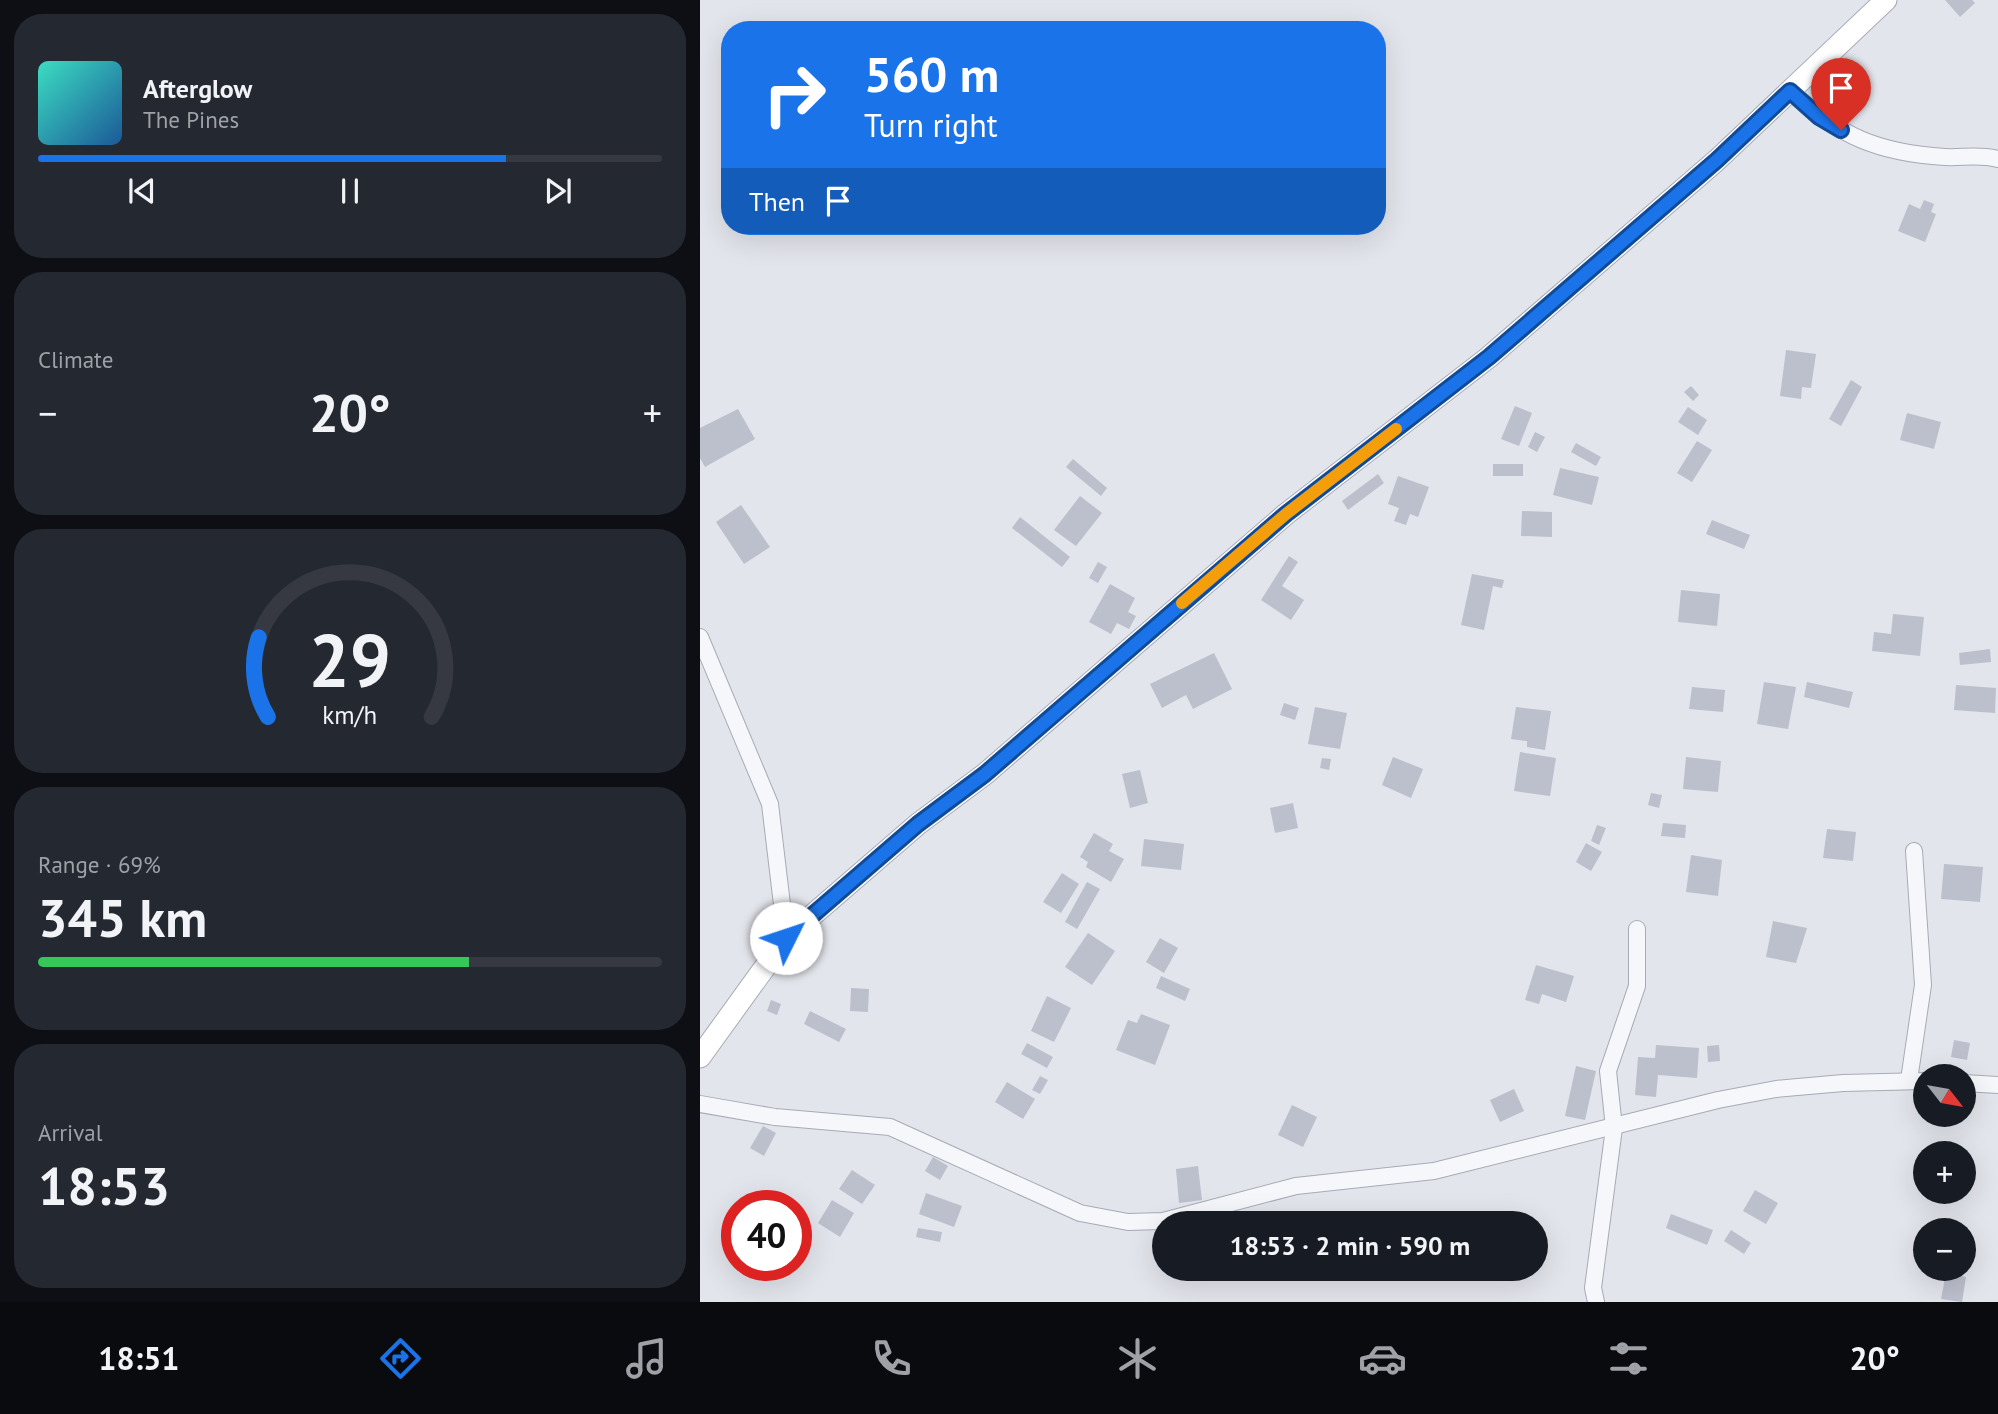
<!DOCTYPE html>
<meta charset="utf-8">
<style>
body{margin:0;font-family:"PT Sans",sans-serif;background:#242831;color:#f1f3f6;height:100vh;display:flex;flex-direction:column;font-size:26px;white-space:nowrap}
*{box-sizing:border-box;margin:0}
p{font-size:23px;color:#9ea1a6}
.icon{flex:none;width:38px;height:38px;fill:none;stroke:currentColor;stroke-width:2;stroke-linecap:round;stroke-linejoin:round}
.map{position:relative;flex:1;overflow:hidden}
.side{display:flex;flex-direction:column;gap:14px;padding:14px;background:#0d0f14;width:700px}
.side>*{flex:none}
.top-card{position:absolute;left:21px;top:21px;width:665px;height:214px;border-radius:28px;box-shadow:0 7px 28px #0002;background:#1a73e8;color:#fff;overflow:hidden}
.needle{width:46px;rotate:121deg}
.tools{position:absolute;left:1213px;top:1064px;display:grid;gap:14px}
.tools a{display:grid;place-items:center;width:63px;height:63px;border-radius:50%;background:#171b24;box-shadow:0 7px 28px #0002;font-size:35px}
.speed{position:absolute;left:21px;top:1190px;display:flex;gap:14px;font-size:35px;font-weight:700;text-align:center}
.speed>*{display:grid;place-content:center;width:91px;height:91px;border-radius:50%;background:#171b24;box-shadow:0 7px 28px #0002;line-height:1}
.speed .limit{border:10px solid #d22;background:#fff;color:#111}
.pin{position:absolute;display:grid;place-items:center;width:60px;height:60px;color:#fff;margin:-72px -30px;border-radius:50% 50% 50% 0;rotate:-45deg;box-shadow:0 0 7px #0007}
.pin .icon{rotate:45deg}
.me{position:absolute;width:77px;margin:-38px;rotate:49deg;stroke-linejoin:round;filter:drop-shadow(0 0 5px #0008)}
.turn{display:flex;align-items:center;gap:24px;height:147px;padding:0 28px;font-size:32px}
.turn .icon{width:91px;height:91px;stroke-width:2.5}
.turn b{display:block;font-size:49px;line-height:60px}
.then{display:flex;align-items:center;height:66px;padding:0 28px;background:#0003;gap:14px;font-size:26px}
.big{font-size:52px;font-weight:700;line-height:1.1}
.side .widget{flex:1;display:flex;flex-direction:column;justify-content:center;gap:10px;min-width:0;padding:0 24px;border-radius:28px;background:#242831}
.side .dial{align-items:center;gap:0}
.dial svg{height:182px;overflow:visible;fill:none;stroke:#363941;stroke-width:7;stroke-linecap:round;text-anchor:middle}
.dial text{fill:#f1f3f6;stroke:none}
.song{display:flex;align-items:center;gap:21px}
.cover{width:84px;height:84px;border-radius:10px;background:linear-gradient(135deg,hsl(170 70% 55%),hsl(210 70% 35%))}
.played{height:7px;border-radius:4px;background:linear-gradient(90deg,#1a73e8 75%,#363941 75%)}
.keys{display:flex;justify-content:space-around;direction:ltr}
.heat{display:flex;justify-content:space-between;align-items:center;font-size:38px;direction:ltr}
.charge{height:10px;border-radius:5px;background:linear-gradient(90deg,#34c759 69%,#363941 0)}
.trip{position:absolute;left:452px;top:1211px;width:396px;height:70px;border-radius:35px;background:#171b24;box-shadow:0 7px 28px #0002;font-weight:700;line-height:70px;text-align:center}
.tab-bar{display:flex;height:112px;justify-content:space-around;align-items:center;background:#090b0e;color:#9ea1a6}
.tab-bar .icon{width:49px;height:49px}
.tab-bar .current{color:#1a73e8}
.tab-bar b{font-size:32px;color:#f1f3f6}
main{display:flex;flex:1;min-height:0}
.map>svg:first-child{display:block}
.building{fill:#bcc0cd}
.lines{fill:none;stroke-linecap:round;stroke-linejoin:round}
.street-casing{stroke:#a7abb7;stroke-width:18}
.secondary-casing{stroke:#a7abb7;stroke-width:23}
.street{stroke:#f6f7fa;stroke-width:16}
.secondary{stroke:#fff;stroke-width:21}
.route-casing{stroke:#114b97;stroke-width:18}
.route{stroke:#1a73e8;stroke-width:12}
.slow{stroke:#f59e0b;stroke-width:12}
</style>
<main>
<section class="side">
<div class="widget">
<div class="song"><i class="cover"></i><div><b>Afterglow</b><p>The Pines</p></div></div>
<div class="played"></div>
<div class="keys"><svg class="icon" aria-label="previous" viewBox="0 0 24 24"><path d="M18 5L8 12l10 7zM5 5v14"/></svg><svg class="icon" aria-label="pause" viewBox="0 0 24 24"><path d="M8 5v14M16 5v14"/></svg><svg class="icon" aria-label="next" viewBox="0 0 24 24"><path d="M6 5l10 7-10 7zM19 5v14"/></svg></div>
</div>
<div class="widget"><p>Climate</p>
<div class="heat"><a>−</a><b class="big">20°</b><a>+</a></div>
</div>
<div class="widget dial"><svg viewBox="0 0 100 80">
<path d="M14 69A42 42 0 1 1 86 69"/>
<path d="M14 69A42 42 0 0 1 10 34" stroke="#1a73e8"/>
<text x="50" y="56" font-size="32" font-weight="700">29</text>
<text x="50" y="72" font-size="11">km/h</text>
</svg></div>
<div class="widget"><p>Range · 69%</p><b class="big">345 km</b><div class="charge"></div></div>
<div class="widget"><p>Arrival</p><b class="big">18:53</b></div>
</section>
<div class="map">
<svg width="1298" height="1302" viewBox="0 0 1298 1302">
<rect width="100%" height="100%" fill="#e3e5ec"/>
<g class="building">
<polygon points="1245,0 1272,0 1275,3 1260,17"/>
<polygon points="1224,200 1234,204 1231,212 1236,214 1225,242 1198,231 1209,204 1220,209"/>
<polygon points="385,226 408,226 404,234"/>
<polygon points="1086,350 1116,354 1111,388 1102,387 1101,399 1080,396"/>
<polygon points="1151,380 1162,387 1141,426 1129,419"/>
<polygon points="991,386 999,395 993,401 984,392"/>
<polygon points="815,406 832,413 819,446 801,439"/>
<polygon points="988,407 1007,420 998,435 978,422"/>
<polygon points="38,409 55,439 5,467 0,458 0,428"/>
<polygon points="1207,413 1241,422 1234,449 1200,440"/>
<polygon points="835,432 845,437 837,452 828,447"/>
<polygon points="997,441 1012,450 992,482 977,473"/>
<polygon points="876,443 901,457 896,466 871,452"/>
<polygon points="373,459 407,488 401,496 366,467"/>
<rect x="793" y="464" width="30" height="12"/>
<polygon points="860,468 899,477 892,505 853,495"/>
<polygon points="678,474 684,483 648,510 642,501"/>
<polygon points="698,476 729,487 718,517 710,514 706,525 694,521 699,508 688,504"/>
<polygon points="380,496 402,513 376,546 354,530"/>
<polygon points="41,505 70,547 44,564 16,522"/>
<polygon points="822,511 852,512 852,537 821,536"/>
<polygon points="320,517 370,557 362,567 312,528"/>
<polygon points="1012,520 1050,535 1044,549 1006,534"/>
<polygon points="589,556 598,562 582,586 604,600 591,620 561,600"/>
<polygon points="398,562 407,567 398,583 389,578"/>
<polygon points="772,574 804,580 802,588 793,586 784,630 761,625"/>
<polygon points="410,584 435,598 428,612 436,616 429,629 417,623 411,634 389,622"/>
<polygon points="981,590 1020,594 1017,626 978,622"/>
<polygon points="1193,614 1224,617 1220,656 1172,651 1174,632 1191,634"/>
<polygon points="1290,649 1291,662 1260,665 1259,653"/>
<polygon points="514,653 532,689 493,709 486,695 462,708 450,684"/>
<polygon points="1064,682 1096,687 1088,729 1057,724"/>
<polygon points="1107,682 1153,692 1149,708 1104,697"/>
<polygon points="1256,685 1296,688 1295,713 1254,710"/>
<polygon points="992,687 1025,690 1023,712 989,709"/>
<polygon points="584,703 599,708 595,720 580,715"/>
<polygon points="615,707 647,713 640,749 608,744"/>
<polygon points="816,707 851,711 845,750 827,747 827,741 811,739"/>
<polygon points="820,752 856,758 850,796 814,791"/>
<polygon points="693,757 723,769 711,798 682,785"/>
<polygon points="986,757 1021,761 1018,792 983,789"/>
<polygon points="622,758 631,759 629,770 620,768"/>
<polygon points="440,770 448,803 430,808 422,774"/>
<polygon points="951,793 962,795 959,808 948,805"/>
<polygon points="593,803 598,828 575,833 570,808"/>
<polygon points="963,823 986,825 985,838 961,836"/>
<polygon points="897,825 906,828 899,845 891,841"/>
<polygon points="1127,829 1156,832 1153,861 1123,858"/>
<polygon points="394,833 413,844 409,851 424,859 411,882 386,867 388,862 380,857"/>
<polygon points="444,839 484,844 481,870 441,866"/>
<polygon points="886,843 902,852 891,871 876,862"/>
<polygon points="991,855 1022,860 1018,896 986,892"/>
<polygon points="1244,864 1283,867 1280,902 1241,899"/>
<polygon points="362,873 379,884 361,913 343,902"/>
<polygon points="387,882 400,889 377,929 365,922"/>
<polygon points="1073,921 1107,928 1096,963 1066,957"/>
<polygon points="388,933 415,951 392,985 365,967"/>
<polygon points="460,938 478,948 464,973 446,962"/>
<polygon points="836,965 874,976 866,1002 842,994 839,1004 825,1000"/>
<polygon points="461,976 490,989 485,1001 456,988"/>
<polygon points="151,988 169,989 168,1012 150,1011"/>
<polygon points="347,996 371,1008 354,1042 331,1031"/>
<polygon points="71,1000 81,1004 77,1015 67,1011"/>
<polygon points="110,1011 146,1029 139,1042 104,1024"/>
<polygon points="441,1014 470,1025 455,1065 416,1050 428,1020 437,1023"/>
<polygon points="1254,1040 1270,1043 1267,1060 1251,1057"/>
<polygon points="327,1043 353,1057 347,1068 321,1054"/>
<polygon points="956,1045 999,1048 997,1078 958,1075 956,1097 935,1095 938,1057 955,1058"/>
<polygon points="1019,1045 1020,1061 1008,1062 1007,1046"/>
<polygon points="876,1066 896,1071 885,1120 865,1116"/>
<polygon points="340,1076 348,1080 340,1094 332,1090"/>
<polygon points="307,1082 335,1099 323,1119 295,1102"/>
<polygon points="814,1089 824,1111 800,1122 790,1100"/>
<polygon points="592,1105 617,1117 603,1147 578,1135"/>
<polygon points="63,1126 76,1133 64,1156 50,1148"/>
<polygon points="233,1157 248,1166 240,1180 225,1171"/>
<polygon points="498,1166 502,1200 479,1203 476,1169"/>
<polygon points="152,1170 175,1185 162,1204 139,1189"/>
<polygon points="1055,1190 1078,1203 1066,1224 1043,1211"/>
<polygon points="226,1193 262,1206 254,1227 219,1214"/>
<polygon points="132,1200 154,1213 140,1237 118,1223"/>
<polygon points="971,1214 1013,1230 1007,1245 966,1228"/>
<polygon points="218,1228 242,1232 240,1242 216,1237"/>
<polygon points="1031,1230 1051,1243 1044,1254 1024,1241"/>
<polygon points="1246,1273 1266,1277 1262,1302 1241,1299"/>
</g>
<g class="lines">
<g class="street-casing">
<g id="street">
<path d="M 1090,91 C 1139,136 1178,153 1245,157 C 1263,158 1279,154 1298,159"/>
<polyline points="0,637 70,804 86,938"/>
<polyline points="1209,1080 1223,985 1214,851"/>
<polyline points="1264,1083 1298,1085"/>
<polyline points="0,1104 75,1117 190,1127 380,1213 428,1222 463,1221 596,1186 734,1171 1018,1100 1076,1089 1143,1083 1225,1081"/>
<polyline points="896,1302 893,1288 914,1128 908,1071 937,986 937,929"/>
</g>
</g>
<g class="secondary-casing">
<polyline id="secondary" points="0,1057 86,938 218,824 285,774 586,514 789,357 1017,160 1186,0"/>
</g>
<use href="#street" class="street"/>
<use href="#secondary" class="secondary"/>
</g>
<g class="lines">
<g class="route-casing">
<polyline id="route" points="86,938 218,824 285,774 586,514 789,357 1017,160 1090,91 1119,117 1141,130"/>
</g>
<use href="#route" class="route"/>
<polyline class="slow" points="482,603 586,514 696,429"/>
</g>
</svg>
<div class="tools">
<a><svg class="needle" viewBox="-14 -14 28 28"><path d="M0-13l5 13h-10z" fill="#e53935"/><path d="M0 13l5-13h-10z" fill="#9ea1a6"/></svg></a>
<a>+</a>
<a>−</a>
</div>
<div class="speed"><div class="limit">40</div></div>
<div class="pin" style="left:1141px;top:130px;background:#d93025"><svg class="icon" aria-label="arrive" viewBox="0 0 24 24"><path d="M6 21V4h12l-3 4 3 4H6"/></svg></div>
<svg class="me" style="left:86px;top:938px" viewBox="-20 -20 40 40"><circle r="19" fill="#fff"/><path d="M0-13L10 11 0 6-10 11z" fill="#1a73e8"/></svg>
<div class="trip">18:53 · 2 min · 590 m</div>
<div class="top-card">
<div class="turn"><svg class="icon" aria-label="right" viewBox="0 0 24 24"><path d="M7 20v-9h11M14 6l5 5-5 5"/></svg><div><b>560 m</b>Turn right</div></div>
<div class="then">Then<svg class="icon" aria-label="arrive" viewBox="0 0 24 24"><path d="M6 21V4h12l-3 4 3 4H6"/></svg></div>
</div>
</div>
</main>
<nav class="tab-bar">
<b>18:51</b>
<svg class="icon current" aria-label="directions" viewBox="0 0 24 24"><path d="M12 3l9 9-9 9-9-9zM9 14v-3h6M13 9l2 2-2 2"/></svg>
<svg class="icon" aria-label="music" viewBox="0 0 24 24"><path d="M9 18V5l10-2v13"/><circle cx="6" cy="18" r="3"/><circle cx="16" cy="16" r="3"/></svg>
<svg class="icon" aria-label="phone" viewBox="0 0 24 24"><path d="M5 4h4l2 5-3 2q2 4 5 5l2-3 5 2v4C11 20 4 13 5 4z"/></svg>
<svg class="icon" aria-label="climate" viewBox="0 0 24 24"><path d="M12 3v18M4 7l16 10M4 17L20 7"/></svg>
<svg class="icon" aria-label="car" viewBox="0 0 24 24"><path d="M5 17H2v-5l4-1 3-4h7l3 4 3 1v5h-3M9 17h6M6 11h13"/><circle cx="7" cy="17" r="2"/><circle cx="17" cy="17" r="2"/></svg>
<svg class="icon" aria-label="filters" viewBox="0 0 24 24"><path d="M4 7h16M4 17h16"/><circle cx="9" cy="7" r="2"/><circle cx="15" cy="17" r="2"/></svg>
<b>20°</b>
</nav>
